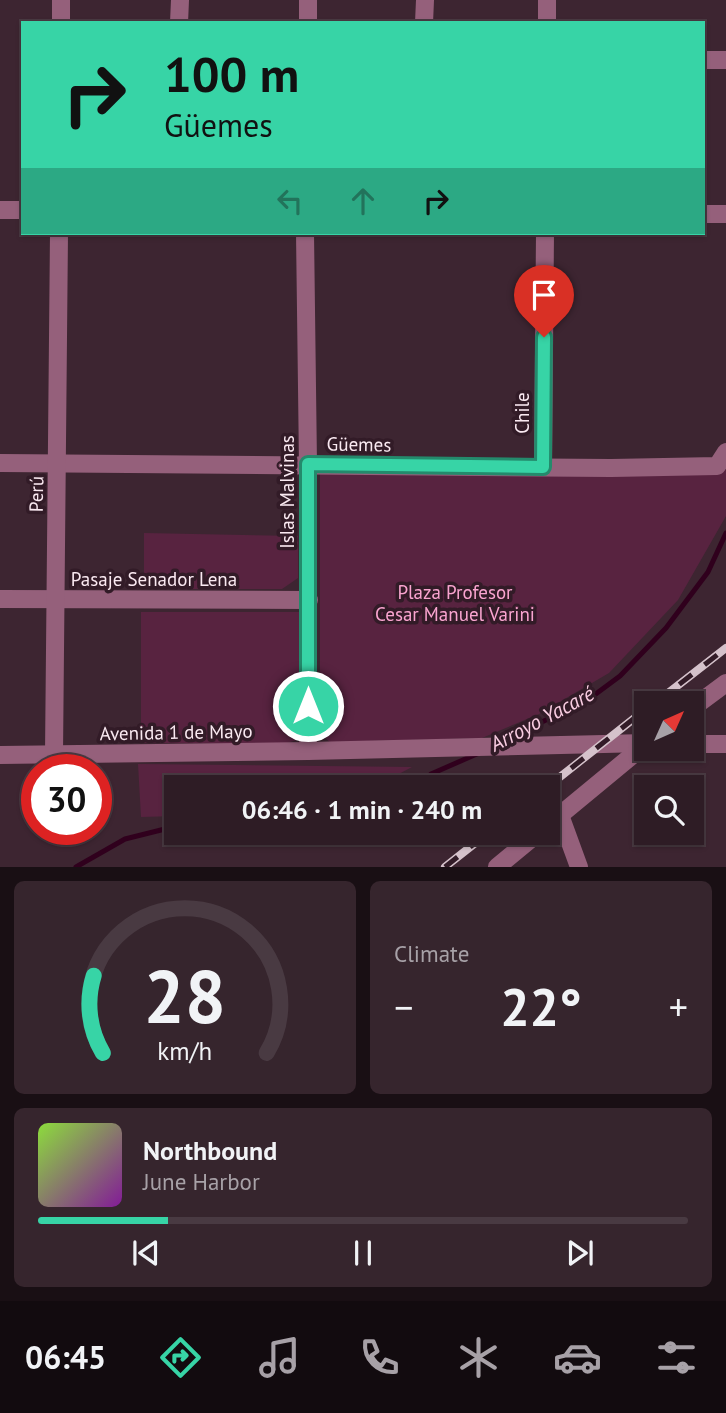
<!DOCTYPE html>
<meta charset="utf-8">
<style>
body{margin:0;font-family:"PT Sans",sans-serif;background:#36252d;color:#f1f3f6;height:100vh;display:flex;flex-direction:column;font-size:26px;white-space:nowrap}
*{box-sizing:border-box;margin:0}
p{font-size:23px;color:#a7a1a7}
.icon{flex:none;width:38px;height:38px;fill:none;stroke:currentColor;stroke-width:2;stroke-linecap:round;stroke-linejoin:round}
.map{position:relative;height:867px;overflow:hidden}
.sheet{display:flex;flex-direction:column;gap:14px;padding:14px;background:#190f14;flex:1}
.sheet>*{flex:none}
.guide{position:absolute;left:21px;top:21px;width:684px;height:214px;border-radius:0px;box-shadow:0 2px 5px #0004,0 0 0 2px #493a42;background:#37d4a6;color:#111;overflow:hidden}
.needle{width:46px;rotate:45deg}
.controls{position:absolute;left:634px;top:691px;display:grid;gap:14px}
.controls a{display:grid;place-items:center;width:70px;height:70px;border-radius:0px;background:#2e1c25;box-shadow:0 2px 5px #0004,0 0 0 2px #493a42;font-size:35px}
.speed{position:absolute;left:21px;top:754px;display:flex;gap:14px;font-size:35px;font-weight:700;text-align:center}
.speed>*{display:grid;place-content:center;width:91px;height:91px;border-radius:50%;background:#2e1c25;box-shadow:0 2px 5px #0004,0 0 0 2px #493a42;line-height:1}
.speed .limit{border:10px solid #d22;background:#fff;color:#111}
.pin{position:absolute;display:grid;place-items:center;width:60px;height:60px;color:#fff;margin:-72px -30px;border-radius:50% 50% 50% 0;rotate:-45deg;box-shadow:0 0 7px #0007}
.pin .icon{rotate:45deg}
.me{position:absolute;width:77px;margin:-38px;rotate:0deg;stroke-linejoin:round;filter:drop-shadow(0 0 5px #0008)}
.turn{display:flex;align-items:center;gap:24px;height:147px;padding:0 28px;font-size:32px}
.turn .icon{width:91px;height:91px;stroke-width:2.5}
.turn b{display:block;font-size:49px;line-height:60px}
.lanes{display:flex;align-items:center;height:66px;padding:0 28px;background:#0003;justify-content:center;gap:35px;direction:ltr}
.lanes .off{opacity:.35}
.big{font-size:52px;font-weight:600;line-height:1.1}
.sheet .widget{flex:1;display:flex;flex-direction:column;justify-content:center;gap:10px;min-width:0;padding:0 24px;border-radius:10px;background:#36252d}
.sheet .dial{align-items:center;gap:0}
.dial svg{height:182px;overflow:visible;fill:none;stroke:#493a42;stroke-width:7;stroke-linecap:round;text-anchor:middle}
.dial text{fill:#f1f3f6;stroke:none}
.song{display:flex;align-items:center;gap:21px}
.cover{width:84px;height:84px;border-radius:10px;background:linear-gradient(135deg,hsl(90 70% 55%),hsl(290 70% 35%))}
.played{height:7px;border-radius:4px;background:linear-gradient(90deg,#37d4a6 20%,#493a42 20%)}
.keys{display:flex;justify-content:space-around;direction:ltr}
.heat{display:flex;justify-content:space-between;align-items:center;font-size:38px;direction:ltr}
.sheet .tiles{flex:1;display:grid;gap:14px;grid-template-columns:1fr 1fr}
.widget:last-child{grid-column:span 2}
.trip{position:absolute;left:164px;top:775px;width:396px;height:70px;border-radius:0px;background:#2e1c25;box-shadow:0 2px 5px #0004,0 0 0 2px #493a42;font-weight:600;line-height:70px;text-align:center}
.tabs{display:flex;height:112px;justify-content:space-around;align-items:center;background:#120b0f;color:#a7a1a7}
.tabs .icon{width:49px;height:49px}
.tabs .selected{color:#37d4a6}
.tabs b{font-size:32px;color:#f1f3f6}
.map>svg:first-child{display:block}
.green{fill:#582340}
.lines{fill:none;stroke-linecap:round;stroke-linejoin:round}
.stream{stroke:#30001d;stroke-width:5}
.building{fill:#6c505d;stroke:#b193a1;stroke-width:2}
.minor{stroke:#95607b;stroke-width:18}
.rail-casing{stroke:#d5c2cb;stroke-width:8}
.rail{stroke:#321b27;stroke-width:5;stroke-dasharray:16;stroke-linecap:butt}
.route-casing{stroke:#248a6c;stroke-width:18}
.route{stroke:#37d4a6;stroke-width:12}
.labels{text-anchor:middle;stroke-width:7;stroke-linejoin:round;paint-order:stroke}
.street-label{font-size:19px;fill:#fae9f1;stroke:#321b27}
.park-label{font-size:19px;fill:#faa4d0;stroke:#321b27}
.water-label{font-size:21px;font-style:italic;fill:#facde2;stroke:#321b27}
</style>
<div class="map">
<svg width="726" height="867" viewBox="0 0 726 867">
<rect width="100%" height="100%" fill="#3d2531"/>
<g class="green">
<polygon points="320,467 726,470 726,516 678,600 609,673 539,714 482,738 330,742 320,734"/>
<polygon points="144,533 298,536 298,578 282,589 144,589"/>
<polygon points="141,612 303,612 303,732 297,740 283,744 141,743"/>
<polygon points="138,764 412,767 374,787 177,788 177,816 141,817"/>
</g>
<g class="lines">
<g class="stream">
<polyline points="503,741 589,699 620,676 666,628 708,572 726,533"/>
<polyline points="418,788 431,774 479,753"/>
<polyline points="76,867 125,839 177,826"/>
</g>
</g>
<polygon class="building" points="169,781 185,781 185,788 177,788 177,806 170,806"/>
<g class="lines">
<g class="minor">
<polyline points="61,23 61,0"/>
<polyline points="179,23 180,0"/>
<polyline points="308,23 308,0"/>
<polyline points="424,23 425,0"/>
<polyline points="547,23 547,0"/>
<polyline points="704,60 726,60"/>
<polyline points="0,210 23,210"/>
<polyline points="704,214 726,214"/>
<polyline points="305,233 308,464 308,751"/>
<polyline points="0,463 611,468 717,466 726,452"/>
<polyline points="543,467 545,233"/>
<polyline points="0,599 309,600"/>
<polyline points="691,709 726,683"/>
<polyline points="691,744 726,744"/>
<polyline points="0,755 308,751 646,743"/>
<polyline points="54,755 59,233"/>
<polyline points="560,815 579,867"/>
<polyline points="548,825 646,744"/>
<polyline points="497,867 538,833"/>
</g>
<g class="rail-casing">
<g id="rail">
<polyline points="654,704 726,648"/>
<polyline points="546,788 646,709"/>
<polyline points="445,867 488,833"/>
</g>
</g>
<use href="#rail" class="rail"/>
</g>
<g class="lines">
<g class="route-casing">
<polyline id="route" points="308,706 308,464 543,467 544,337"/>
</g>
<use href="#route" class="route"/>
</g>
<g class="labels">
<g class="street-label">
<text transform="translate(522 413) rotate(-90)" y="7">Chile</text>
<text transform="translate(359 444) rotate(1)" y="7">Güemes</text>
<text transform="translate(287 492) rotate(-90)" y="7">Islas Malvinas</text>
<text transform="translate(36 494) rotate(-89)" y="7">Perú</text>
<text x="154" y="586">Pasaje Senador Lena</text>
<text transform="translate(176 732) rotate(-1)" y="7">Avenida 1 de Mayo</text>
</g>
<g class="park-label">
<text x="455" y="599">Plaza Profesor<tspan x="455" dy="22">Cesar Manuel Varini</tspan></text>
</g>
<g class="water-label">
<text transform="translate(542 719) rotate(-28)" y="7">Arroyo Yacaré</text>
</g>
</g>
</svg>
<div class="controls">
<a><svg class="needle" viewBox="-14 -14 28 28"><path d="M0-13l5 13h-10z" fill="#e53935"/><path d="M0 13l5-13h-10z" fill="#a7a1a7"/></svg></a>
<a><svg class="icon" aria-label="search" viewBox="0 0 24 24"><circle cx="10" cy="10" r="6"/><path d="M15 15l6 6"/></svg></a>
</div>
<div class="speed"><div class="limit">30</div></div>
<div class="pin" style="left:544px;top:337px;background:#d93025"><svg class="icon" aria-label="arrive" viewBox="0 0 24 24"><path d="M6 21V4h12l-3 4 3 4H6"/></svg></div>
<svg class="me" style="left:308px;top:706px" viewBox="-20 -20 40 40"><circle r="17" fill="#37d4a6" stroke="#fff" stroke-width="3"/><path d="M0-11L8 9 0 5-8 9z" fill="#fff"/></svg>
<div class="trip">06:46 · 1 min · 240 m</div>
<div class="guide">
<div class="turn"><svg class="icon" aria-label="right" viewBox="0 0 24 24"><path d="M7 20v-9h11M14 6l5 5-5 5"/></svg><div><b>100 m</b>Güemes</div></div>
<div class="lanes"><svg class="icon off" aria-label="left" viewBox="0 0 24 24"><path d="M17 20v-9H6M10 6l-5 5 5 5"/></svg><svg class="icon off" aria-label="ahead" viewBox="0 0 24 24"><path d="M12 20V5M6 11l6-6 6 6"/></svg><svg class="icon" aria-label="right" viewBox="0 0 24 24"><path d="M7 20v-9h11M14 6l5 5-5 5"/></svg></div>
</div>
</div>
<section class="sheet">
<div class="tiles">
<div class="widget dial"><svg viewBox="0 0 100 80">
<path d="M14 69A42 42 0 1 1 86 69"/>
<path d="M14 69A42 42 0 0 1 10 35" stroke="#37d4a6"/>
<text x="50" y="56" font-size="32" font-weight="700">28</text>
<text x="50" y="72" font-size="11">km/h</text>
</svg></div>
<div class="widget"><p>Climate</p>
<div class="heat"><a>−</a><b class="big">22°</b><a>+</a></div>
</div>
<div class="widget">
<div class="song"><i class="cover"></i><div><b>Northbound</b><p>June Harbor</p></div></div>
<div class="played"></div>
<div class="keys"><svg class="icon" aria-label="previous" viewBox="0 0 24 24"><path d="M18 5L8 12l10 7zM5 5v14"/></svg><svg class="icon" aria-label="pause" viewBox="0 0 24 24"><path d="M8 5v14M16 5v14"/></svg><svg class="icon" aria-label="next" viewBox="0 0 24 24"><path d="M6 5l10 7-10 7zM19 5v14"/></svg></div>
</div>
</div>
</section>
<nav class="tabs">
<b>06:45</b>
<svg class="icon selected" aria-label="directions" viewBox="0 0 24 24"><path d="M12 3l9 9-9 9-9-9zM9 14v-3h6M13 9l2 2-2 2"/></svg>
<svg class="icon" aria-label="music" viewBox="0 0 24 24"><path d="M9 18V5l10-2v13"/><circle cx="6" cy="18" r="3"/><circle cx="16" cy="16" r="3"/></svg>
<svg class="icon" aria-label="phone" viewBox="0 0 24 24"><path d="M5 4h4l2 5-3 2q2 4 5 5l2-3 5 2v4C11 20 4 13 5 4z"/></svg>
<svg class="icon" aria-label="climate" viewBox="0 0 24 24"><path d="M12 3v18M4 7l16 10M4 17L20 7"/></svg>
<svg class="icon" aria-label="car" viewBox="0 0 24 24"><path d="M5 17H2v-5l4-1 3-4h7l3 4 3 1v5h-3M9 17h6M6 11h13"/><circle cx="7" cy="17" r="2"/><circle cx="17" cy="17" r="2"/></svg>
<svg class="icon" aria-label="filters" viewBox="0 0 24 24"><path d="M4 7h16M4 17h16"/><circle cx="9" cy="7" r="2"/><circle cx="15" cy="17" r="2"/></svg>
</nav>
